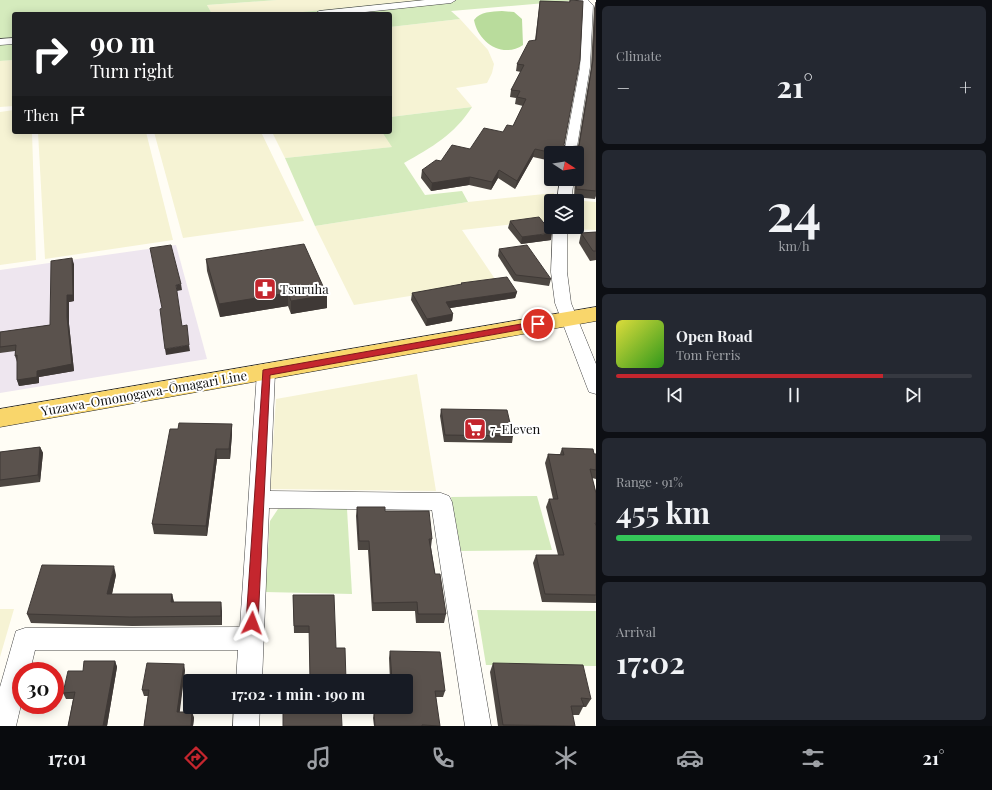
<!DOCTYPE html>
<meta charset="utf-8">
<style>
body{margin:0;font-family:"Playfair Display",serif;background:#242831;color:#f1f3f6;height:100vh;display:flex;flex-direction:column;font-size:15px;white-space:nowrap}
*{box-sizing:border-box;margin:0}
p{font-size:13px;color:#9ea1a6}
.icon{flex:none;width:22px;height:22px;fill:none;stroke:currentColor;stroke-width:2;stroke-linecap:round;stroke-linejoin:round}
.map{position:relative;flex:1;overflow:hidden}
.sheet{display:flex;flex-direction:column;gap:6px;padding:6px;background:#0d0f14;width:396px}
.sheet>*{flex:none}
.top-card{position:absolute;left:12px;top:12px;width:380px;height:122px;border-radius:4px;box-shadow:0 2px 10px #0003;background:#202124;color:#fff;overflow:hidden}
.needle{width:26px;rotate:102deg}
.fabs{position:absolute;left:544px;top:146px;display:grid;gap:8px}
.fabs a{display:grid;place-items:center;width:40px;height:40px;border-radius:4px;background:#171b24;box-shadow:0 2px 10px #0003;font-size:20px}
.speed{position:absolute;left:12px;top:662px;display:flex;gap:8px;font-size:20px;font-weight:700;text-align:center}
.speed>*{display:grid;place-content:center;width:52px;height:52px;border-radius:50%;background:#171b24;box-shadow:0 2px 10px #0003;line-height:1}
.speed .limit{border:6px solid #d22;background:#fff;color:#111}
.pin{position:absolute;display:grid;place-items:center;width:34px;height:34px;color:#fff;margin:-17px;border:2px solid #fff;border-radius:50%;box-shadow:0 1px 4px #0007}
.me{position:absolute;width:44px;margin:-22px;rotate:3deg;stroke-linejoin:round;filter:drop-shadow(0 0 3px #0008)}
.turn{display:flex;align-items:center;gap:14px;height:84px;padding:0 12px;font-size:18px}
.turn .icon{width:52px;height:52px;stroke-width:2.5}
.turn b{display:block;font-size:28px;line-height:34px}
.then{display:flex;align-items:center;height:38px;padding:0 12px;background:#0003;gap:8px;font-size:15px}
.big{font-size:30px;font-weight:700;line-height:1.1}
.sheet .widget{flex:1;display:flex;flex-direction:column;justify-content:center;gap:6px;min-width:0;padding:0 14px;border-radius:6px;background:#242831}
.sheet .dial{align-items:center;gap:0}
.dial b{font-size:52px;line-height:1}
.song{display:flex;align-items:center;gap:12px}
.cover{width:48px;height:48px;border-radius:6px;background:linear-gradient(135deg,hsl(60 70% 55%),hsl(110 70% 35%))}
.played{height:4px;border-radius:2px;background:linear-gradient(90deg,#c4262e 75%,#363941 75%)}
.keys{display:flex;justify-content:space-around;direction:ltr}
.heat{display:flex;justify-content:space-between;align-items:center;font-size:22px;direction:ltr}
.charge{height:6px;border-radius:3px;background:linear-gradient(90deg,#34c759 91%,#363941 0)}
.trip{position:absolute;left:183px;top:674px;width:230px;height:40px;border-radius:4px;background:#171b24;box-shadow:0 2px 10px #0003;font-weight:700;line-height:40px;text-align:center}
.tab-bar{display:flex;height:64px;justify-content:space-around;align-items:center;background:#090b0e;color:#9ea1a6}
.tab-bar .icon{width:28px;height:28px}
.tab-bar .current{color:#c4262e}
.tab-bar b{font-size:18px;color:#f1f3f6}
main{display:flex;flex:1;min-height:0}
.map>svg:first-child{display:block}
.industrial{fill:#eee6ef}
.farmland{fill:#f6f3d4}
.green{fill:#d5ebbd}
.forest{fill:#b9dc9c}
.lines{fill:none;stroke-linecap:round;stroke-linejoin:round}
.minor-casing{stroke:#444;stroke-width:1}
.major-casing{stroke:#222;stroke-width:1}
.minor{fill:#fff;fill-rule:evenodd}
.major{fill:#f9d66b;fill-rule:evenodd}
.wall{fill:#4d4742}
.shaded-wall{fill:#3f3936}
.building{fill:#5a524d;stroke:#3f3936}
.route{fill:#c4262e;stroke:#7f191e}
.labels{text-anchor:middle;stroke-width:4;stroke-linejoin:round;paint-order:stroke}
.poi-label{font-size:13px;fill:#111;stroke:#fff;text-anchor:start}
.street-label{font-size:13px;fill:#111;stroke:#fff}
</style>
<main>
<div class="map">
<svg width="596" height="726" viewBox="0 0 596 726">
<rect width="100%" height="100%" fill="#fffdf5"/>
<polygon class="industrial" points="176,245 207,359 0,393 0,270"/>
<g class="farmland">
<polygon points="277,0 428,0 285,14 212,14 207,5"/>
<polygon points="460,19 488,50 494,64 492,73 487,83 456,88 472,107 390,117 390,27"/>
<polygon points="14,60 14,106 0,107 0,61"/>
<polygon points="14,110 14,132 32,132 36,260 0,265 0,112"/>
<polygon points="38,132 146,132 173,240 45,259"/>
<polygon points="154,132 261,132 304,221 183,238"/>
<polygon points="272,132 382,132 393,147 285,158"/>
<polygon points="554,193 555,201 551,201 551,220 462,230 497,282 354,305 315,226 468,202"/>
<polygon points="572,200 596,202 596,230 570,229 570,227 577,227 577,201 572,201"/>
<polygon points="417,374 436,491 270,489 276,399"/>
<polygon points="0,609 14,609 0,657"/>
</g>
<g class="green">
<polygon points="0,0 277,0 207,5 212,14 14,14 14,60 0,61"/>
<polygon points="421,0 580,0 451,11 460,19 390,27 390,14 283,14"/>
<path d="M 472,107 C 454,135 432,147 404,163 L 425,195 L 462,191 L 468,202 L 315,226 L 285,158 L 392,147 L 382,132 L 390,132 L 390,117 Z"/>
<polygon points="537,496 552,550 461,551 451,497"/>
<polygon points="278,509 347,509 352,594 265,592 270,521"/>
<polygon points="477,610 596,611 596,666 486,665"/>
</g>
<path class="forest" d="M 502,11 L 514,12 L 522,19 L 523,45 C 502,59 478,42 474,20 C 481,11 491,12 502,11 Z"/>
<g class="lines">
<g class="minor-casing">
<g id="minor">
<polygon points="425,0 456,0 451,3 346,14 314,14 319,11"/>
<polygon points="578,0 588,0 593,5 590,67 576,153 564,153 580,67 583,6"/>
<polygon points="14,38 14,44 0,45 0,39"/>
<polygon points="560,179 574,179 571,201 557,201"/>
<polygon points="553,227 567,227 567,272 571,303 596,364 596,394 589,392 587,387 555,303 551,272"/>
<polygon points="266,366 272,368 275,372 270,491 441,493 449,496 452,502 491,726 465,726 432,510 269,508 262,681 236,681 238,650 35,650 30,671 21,671 21,705 16,726 0,726 0,687 16,631 25,628 240,627 257,372 260,368"/>
<polygon points="234,707 260,707 259,726 233,726"/>
</g>
</g>
<g class="major-casing">
<polygon id="major" points="596,307 596,321 0,427 0,409"/>
</g>
<use href="#minor" class="minor"/>
<use href="#major" class="major"/>
</g>
<g class="wall">
<polygon points="570,0 564,145 566,147 578,146 591,67 594,8 596,2 596,196 595,199 574,197 575,179 577,179 577,153 551,153 551,161 533,157 515,189 498,178 491,190 469,185 431,191 421,178 422,170 441,161 470,149 503,132 513,126 523,106 515,104 516,98 510,97 511,90 521,72 516,71 517,64 535,40 540,1 569,2"/>
<polygon points="510,221 551,240 521,244 508,228"/>
<polygon points="596,232 596,260 590,261 579,243 581,233"/>
<polygon points="499,249 551,279 549,286 514,281 498,256"/>
<polygon points="206,259 327,295 327,308 291,314 288,306 220,317 207,271"/>
<polygon points="74,264 74,301 69,302 69,324 74,371 39,377 39,383 19,386 17,380 17,362 15,356 15,351 0,353 0,332 50,325"/>
<polygon points="461,283 517,292 515,298 450,308 453,314 452,321 426,326 411,300 412,293 461,285"/>
<polygon points="441,409 513,436 512,443 444,442 440,416"/>
<polygon points="232,424 232,434 230,459 217,459 207,536 154,534 152,524 178,429"/>
<polygon points="40,447 43,453 40,482 0,487 0,452"/>
<polygon points="562,448 596,454 596,479 592,478 596,493 596,603 542,602 533,563 536,555 558,555 546,507 549,499 553,499 545,463 548,454 560,454"/>
<polygon points="357,507 385,511 432,539 431,547 435,574 446,614 444,623 416,623 415,611 372,611 368,550 358,550 356,516"/>
<polygon points="116,575 112,594 172,594 174,602 222,611 222,625 132,626 31,623 27,614"/>
<polygon points="293,595 336,648 309,633 294,633"/>
<polygon points="390,651 445,691 443,697 436,697 439,726 374,726 373,718 374,712 393,712 393,707 406,707 406,681 390,681 389,658"/>
<polygon points="115,661 117,667 107,726 68,726 73,699 66,699 63,693 83,671"/>
<polygon points="493,663 591,699 586,707 583,707 579,715 572,715 575,726 498,726 490,672"/>
<polygon points="185,670 179,712 192,712 194,718 193,726 144,726 148,696 144,696 142,690"/>
</g>
<g class="shaded-wall">
<polygon points="535,149 533,157 515,189 517,181"/>
<polygon points="499,170 498,178 491,190 492,182"/>
<polygon points="470,177 469,185 431,191 432,183"/>
<polygon points="552,233 551,240 521,244 522,237"/>
<polygon points="72,258 74,264 74,301 69,302 69,324 74,371 39,377 39,383 19,386 17,380 37,371 67,317 67,295"/>
<polygon points="181,284 182,290 177,291 176,285"/>
<polygon points="517,292 515,298 444,309 446,302"/>
<polygon points="288,293 288,306 220,317 219,304"/>
<polygon points="327,295 327,308 291,314 291,301"/>
<polygon points="453,314 452,321 426,326 427,319"/>
<polygon points="189,345 190,351 166,355 165,349"/>
<polygon points="232,424 232,434 230,459 229,449"/>
<polygon points="40,447 43,453 40,482 38,475"/>
<polygon points="216,449 217,459 207,536 206,526"/>
<polygon points="114,566 116,575 110,603 107,594"/>
<polygon points="172,594 174,603 171,602"/>
<polygon points="221,602 222,611 222,625 221,616"/>
<polygon points="115,661 117,667 107,726 103,726"/>
<polygon points="184,664 185,670 179,718 177,712"/>
<polygon points="192,712 194,718 193,726 191,726"/>
</g>
<g class="building">
<polygon points="570,0 583,1 580,60 564,145 566,147 579,146 593,60 596,2 596,191 576,189 578,171 577,171 577,153 553,153 535,149 517,181 499,170 492,182 470,177 432,183 422,170 436,160 441,161 452,145 470,149 484,128 503,132 507,125 513,126 526,99 517,97 520,91 511,90 524,65 517,64 529,41 536,40 540,1 570,2"/>
<polygon points="539,217 552,233 522,237 510,221"/>
<polygon points="596,232 596,251 593,251 581,233"/>
<polygon points="304,244 327,295 291,301 288,293 219,304 206,259"/>
<polygon points="171,245 181,284 176,285 182,326 187,325 189,345 165,349 160,309 162,308 150,248"/>
<polygon points="527,245 551,279 516,275 499,249"/>
<polygon points="72,258 73,295 67,295 67,317 72,364 37,371 37,377 17,380 17,355 15,356 16,345 0,347 0,332 50,325 51,261"/>
<polygon points="507,277 517,292 446,302 453,314 427,319 412,293 462,284 461,283"/>
<polygon points="441,409 507,410 513,436 445,435"/>
<polygon points="179,423 232,424 229,449 216,449 206,526 152,524 170,429 178,429"/>
<polygon points="40,447 38,475 0,480 0,452"/>
<polygon points="562,448 593,449 594,454 596,454 596,470 590,469 596,493 596,523 595,523 596,526 596,595 545,594 536,555 564,555 549,499 558,499 548,454 564,455"/>
<polygon points="357,507 385,507 385,511 429,511 432,539 429,539 435,574 440,574 446,614 418,614 417,602 373,603 369,541 359,541"/>
<polygon points="42,565 114,566 107,594 172,594 171,602 221,602 221,616 130,617 27,614"/>
<polygon points="293,595 334,595 336,648 345,648 346,681 310,681 309,626 294,626"/>
<polygon points="390,651 440,652 445,691 435,691 440,726 422,725 422,726 375,726 374,712 395,712 394,707 406,707 406,681 392,681"/>
<polygon points="84,661 115,661 103,726 68,726 75,692 63,693 68,671 83,671"/>
<polygon points="147,663 184,664 177,712 192,712 191,726 144,726 149,690 142,690"/>
<polygon points="493,663 583,665 591,699 581,698 584,706 571,706 575,726 503,725"/>
<polygon points="310,707 341,707 342,726 283,726 283,708 310,709"/>
</g>
<polygon class="route" points="538,321 541,322 542,324 541,326 270,375 258,623 256,627 252,629 248,627 246,623 263,370"/>
<defs>
<g id="pharmacy-square" transform="scale(1.15)"><rect x="-9" y="-9" width="18" height="18" rx="4" fill="#c4262e" stroke="#fff"/><path d="M-2-6h4v4h4v4h-4v4h-4v-4h-4v-4h4Z" fill="#fff"/></g>
<g id="supermarket-square" transform="scale(1.15)"><rect x="-9" y="-9" width="18" height="18" rx="4" fill="#c4262e" stroke="#fff"/><path d="M-6-5.5h2.5l.6 2H6L4.5 2H-2.5L-4.4-4H-6ZM-1.5 3.2a1.3 1.3 0 1 0 .1 0ZM3 3.2a1.3 1.3 0 1 0 .1 0Z" fill="#fff"/></g>
</defs>
<g fill-rule="evenodd">
<use href="#pharmacy-square" x="265" y="289"/>
<use href="#supermarket-square" x="475" y="429"/>
</g>
<g class="labels">
<g class="poi-label">
<text x="280" y="294">Tsuruha</text>
<text x="490" y="434">7-Eleven</text>
</g>
<g class="street-label">
<text transform="translate(144 393) rotate(-10)" y="5">Yuzawa-Omonogawa-Ōmagari Line</text>
</g>
</g>
</svg>
<div class="fabs">
<a><svg class="needle" viewBox="-14 -14 28 28"><path d="M0-13l5 13h-10z" fill="#e53935"/><path d="M0 13l5-13h-10z" fill="#9ea1a6"/></svg></a>
<a><svg class="icon" aria-label="layers" viewBox="0 0 24 24"><path d="M12 4l9 5-9 5-9-5zM3 14l9 5 9-5"/></svg></a>
</div>
<div class="speed"><div class="limit">30</div></div>
<div class="pin" style="left:538px;top:324px;background:#d93025"><svg class="icon" aria-label="arrive" viewBox="0 0 24 24"><path d="M6 21V4h12l-3 4 3 4H6"/></svg></div>
<svg class="me" style="left:252px;top:623px" viewBox="-20 -20 40 40"><path d="M0-17L14 15 0 8-14 15z" fill="#c4262e" stroke="#fff" stroke-width="4"/></svg>
<div class="trip">17:02 · 1 min · 190 m</div>
<div class="top-card">
<div class="turn"><svg class="icon" aria-label="right" viewBox="0 0 24 24"><path d="M7 20v-9h11M14 6l5 5-5 5"/></svg><div><b>90 m</b>Turn right</div></div>
<div class="then">Then<svg class="icon" aria-label="arrive" viewBox="0 0 24 24"><path d="M6 21V4h12l-3 4 3 4H6"/></svg></div>
</div>
</div>
<section class="sheet">
<div class="widget"><p>Climate</p>
<div class="heat"><a>−</a><b class="big">21°</b><a>+</a></div>
</div>
<div class="widget dial"><b>24</b><p>km/h</p></div>
<div class="widget">
<div class="song"><i class="cover"></i><div><b>Open Road</b><p>Tom Ferris</p></div></div>
<div class="played"></div>
<div class="keys"><svg class="icon" aria-label="previous" viewBox="0 0 24 24"><path d="M18 5L8 12l10 7zM5 5v14"/></svg><svg class="icon" aria-label="pause" viewBox="0 0 24 24"><path d="M8 5v14M16 5v14"/></svg><svg class="icon" aria-label="next" viewBox="0 0 24 24"><path d="M6 5l10 7-10 7zM19 5v14"/></svg></div>
</div>
<div class="widget"><p>Range · 91%</p><b class="big">455 km</b><div class="charge"></div></div>
<div class="widget"><p>Arrival</p><b class="big">17:02</b></div>
</section>
</main>
<nav class="tab-bar">
<b>17:01</b>
<svg class="icon current" aria-label="directions" viewBox="0 0 24 24"><path d="M12 3l9 9-9 9-9-9zM9 14v-3h6M13 9l2 2-2 2"/></svg>
<svg class="icon" aria-label="music" viewBox="0 0 24 24"><path d="M9 18V5l10-2v13"/><circle cx="6" cy="18" r="3"/><circle cx="16" cy="16" r="3"/></svg>
<svg class="icon" aria-label="phone" viewBox="0 0 24 24"><path d="M5 4h4l2 5-3 2q2 4 5 5l2-3 5 2v4C11 20 4 13 5 4z"/></svg>
<svg class="icon" aria-label="climate" viewBox="0 0 24 24"><path d="M12 3v18M4 7l16 10M4 17L20 7"/></svg>
<svg class="icon" aria-label="car" viewBox="0 0 24 24"><path d="M5 17H2v-5l4-1 3-4h7l3 4 3 1v5h-3M9 17h6M6 11h13"/><circle cx="7" cy="17" r="2"/><circle cx="17" cy="17" r="2"/></svg>
<svg class="icon" aria-label="filters" viewBox="0 0 24 24"><path d="M4 7h16M4 17h16"/><circle cx="9" cy="7" r="2"/><circle cx="15" cy="17" r="2"/></svg>
<b>21°</b>
</nav>
